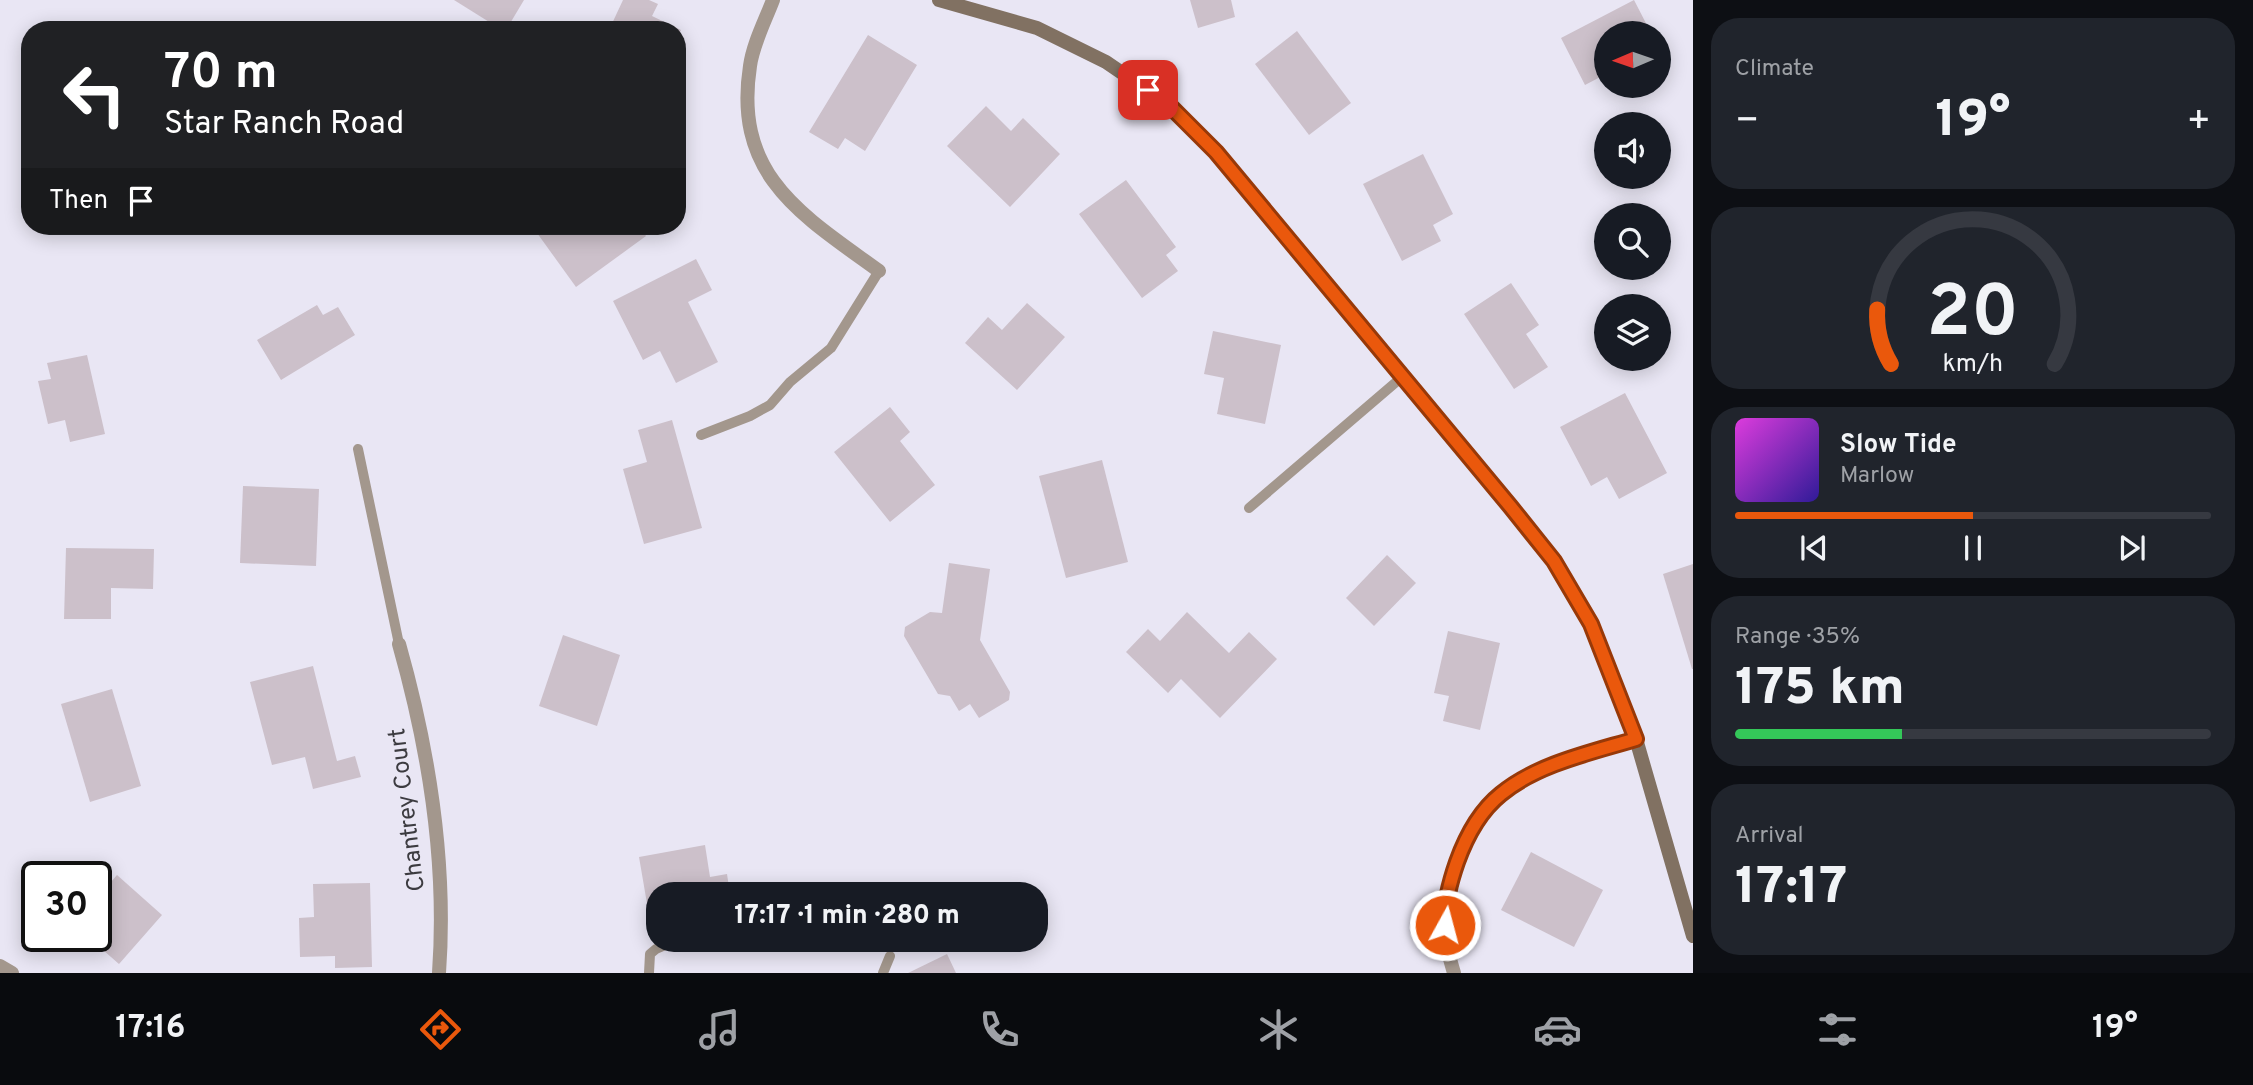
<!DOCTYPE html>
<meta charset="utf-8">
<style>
body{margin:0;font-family:Overpass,sans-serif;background:#20242c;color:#f1f3f6;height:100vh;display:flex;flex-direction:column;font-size:26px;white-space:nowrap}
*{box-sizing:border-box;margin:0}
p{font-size:23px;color:#9ea1a6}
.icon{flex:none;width:38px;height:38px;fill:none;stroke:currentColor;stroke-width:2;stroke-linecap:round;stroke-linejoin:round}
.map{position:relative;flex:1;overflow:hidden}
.details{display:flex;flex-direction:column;gap:18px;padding:18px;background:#0d0f14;width:560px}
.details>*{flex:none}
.hud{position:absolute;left:21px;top:21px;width:665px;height:214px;border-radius:28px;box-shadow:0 4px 18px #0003;background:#202124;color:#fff;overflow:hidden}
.needle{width:46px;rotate:268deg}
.controls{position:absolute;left:1594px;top:21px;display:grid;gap:14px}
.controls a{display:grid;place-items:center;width:77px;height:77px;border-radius:50%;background:#171b24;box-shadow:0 4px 18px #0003;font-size:35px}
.speed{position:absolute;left:21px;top:861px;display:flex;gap:14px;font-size:35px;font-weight:700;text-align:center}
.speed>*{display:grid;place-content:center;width:91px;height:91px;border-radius:50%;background:#171b24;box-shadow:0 4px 18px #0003;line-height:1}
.speed .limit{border:4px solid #111;border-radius:10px;background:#fff;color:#111}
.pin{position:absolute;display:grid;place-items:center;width:60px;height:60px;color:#fff;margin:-30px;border-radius:14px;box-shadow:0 4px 10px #0006}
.me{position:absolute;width:77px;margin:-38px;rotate:7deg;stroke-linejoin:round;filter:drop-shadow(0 0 5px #0008)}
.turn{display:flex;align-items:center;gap:24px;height:147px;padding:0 28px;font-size:32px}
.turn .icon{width:91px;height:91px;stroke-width:2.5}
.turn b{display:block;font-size:49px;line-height:60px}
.then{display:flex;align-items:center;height:66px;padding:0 28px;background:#0003;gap:14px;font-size:26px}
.big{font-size:52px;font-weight:800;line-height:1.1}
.details .card{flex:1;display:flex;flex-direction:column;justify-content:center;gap:10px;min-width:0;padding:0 24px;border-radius:28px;background:#20242c}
.details .dial{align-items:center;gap:0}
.dial svg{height:182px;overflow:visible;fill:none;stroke:#363941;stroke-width:7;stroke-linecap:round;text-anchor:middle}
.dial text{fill:#f1f3f6;stroke:none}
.song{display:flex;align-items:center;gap:21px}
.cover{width:84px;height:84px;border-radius:10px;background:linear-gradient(135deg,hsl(300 70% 55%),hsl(250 70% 35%))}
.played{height:7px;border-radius:4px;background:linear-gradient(90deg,#ea580c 50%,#363941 50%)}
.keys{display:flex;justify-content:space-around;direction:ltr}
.heat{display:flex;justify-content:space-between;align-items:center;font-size:38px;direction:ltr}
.charge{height:10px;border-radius:5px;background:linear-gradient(90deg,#34c759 35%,#363941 0)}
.trip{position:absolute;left:646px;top:882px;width:402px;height:70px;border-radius:28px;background:#171b24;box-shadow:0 4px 18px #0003;font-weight:800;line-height:70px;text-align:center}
.tabs{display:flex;height:112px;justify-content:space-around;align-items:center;background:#090b0e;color:#9ea1a6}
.tabs .icon{width:49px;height:49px}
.tabs .current{color:#ea580c}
.tabs b{font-size:32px;color:#f1f3f6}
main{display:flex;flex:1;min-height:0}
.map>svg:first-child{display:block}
.building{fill:#ccc0ca}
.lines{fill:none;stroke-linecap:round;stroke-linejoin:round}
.lane{stroke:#a3978d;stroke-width:10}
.street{stroke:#a3978d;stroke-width:14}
.secondary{stroke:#817162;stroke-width:14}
.route-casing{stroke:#983908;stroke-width:18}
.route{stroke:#ea580c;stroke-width:12}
.labels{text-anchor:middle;stroke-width:6;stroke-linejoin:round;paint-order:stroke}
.street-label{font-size:24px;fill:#3c3b40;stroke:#e9e6f4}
</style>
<main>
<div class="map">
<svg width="1693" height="973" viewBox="0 0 1693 973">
<rect width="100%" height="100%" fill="#e9e6f4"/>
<g class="building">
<polygon points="454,0 524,0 506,30 502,30"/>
<polygon points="623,0 649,0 658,4 652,16 681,30 677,38 677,30 609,30"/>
<polygon points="1190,0 1231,0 1235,17 1198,28"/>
<polygon points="1634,0 1651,33 1606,33 1606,74 1585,85 1561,38"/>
<polygon points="1297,31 1351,103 1309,135 1255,64"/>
<polygon points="868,35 917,65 865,151 845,138 838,149 809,132"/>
<polygon points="986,106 1011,131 1023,118 1060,154 1010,207 947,146"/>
<polygon points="1423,154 1453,214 1433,225 1441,241 1402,261 1363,184"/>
<polygon points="1126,180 1176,247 1166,255 1178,271 1142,298 1079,214"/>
<polygon points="532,226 639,226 646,236 576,287"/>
<polygon points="696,259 712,290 688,302 718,362 676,383 660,351 643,360 613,301"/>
<polygon points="1511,283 1539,325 1526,334 1548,367 1514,389 1464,314"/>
<polygon points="1027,303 1065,337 1017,390 965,343 988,317 1002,330"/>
<polygon points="317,305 323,315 338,307 355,335 281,380 257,340"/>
<polygon points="1213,331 1281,345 1265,424 1217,414 1224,378 1204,374"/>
<polygon points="87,355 105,434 70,442 65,420 48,424 38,381 51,379 47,363"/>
<polygon points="1625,393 1667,473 1619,499 1607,477 1591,486 1560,427"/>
<polygon points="890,407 910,432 900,441 935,485 890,522 834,452"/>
<polygon points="672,420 702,528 644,544 623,469 647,462 638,430"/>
<polygon points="1102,460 1128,562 1066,578 1039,476"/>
<polygon points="243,486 319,489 316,566 240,563"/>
<polygon points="66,548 154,549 153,589 111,588 111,619 64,619"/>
<polygon points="1387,555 1416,583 1374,626 1346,598"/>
<polygon points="949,563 990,569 980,640 1010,692 1009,700 979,718 970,704 959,711 950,696 938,694 904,636 905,627 930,612 942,613"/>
<polygon points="1693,564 1693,669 1692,669 1663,574"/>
<polygon points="1187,612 1229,653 1249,632 1277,659 1220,718 1181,679 1168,693 1126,652 1148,629 1160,641"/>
<polygon points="1448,631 1500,643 1480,730 1443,721 1449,696 1434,693"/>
<polygon points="563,635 620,655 597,726 539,706"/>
<polygon points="313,666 337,761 355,756 361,777 313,789 305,757 272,765 250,682"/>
<polygon points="112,689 141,786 90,802 61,704"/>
<polygon points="705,845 710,877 727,874 730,894 658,894 658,920 650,921 639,857"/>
<polygon points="1531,852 1603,890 1574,947 1501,910"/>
<polygon points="117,875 162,915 119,964 87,936 96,936 96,896 98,897"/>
<polygon points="370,883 372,967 335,968 335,956 300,957 299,918 314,917 313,884"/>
<polygon points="947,954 956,973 908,973"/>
</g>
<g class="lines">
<g class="lane">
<polyline points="701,435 750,416 770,405 790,382 831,348 879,271"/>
<polyline points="358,449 399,644"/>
<polyline points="1249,508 1402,377"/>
<polyline points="649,973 650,954 656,949 677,940"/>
<polyline points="883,973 890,956"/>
</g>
<g class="street">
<path d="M 773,0 C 765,21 753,44 750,66 C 733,176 802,215 879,271"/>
<path d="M 399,644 C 429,750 447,862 439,973"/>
<polyline points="0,966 12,973"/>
<path d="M 1454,973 C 1448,953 1442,931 1445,910 C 1449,873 1471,815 1503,792 C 1543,764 1591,753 1636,739"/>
</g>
<polyline class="secondary" points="939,0 1037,28 1106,62 1169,105 1216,152 1510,506 1554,561 1591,624 1636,739 1693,936"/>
</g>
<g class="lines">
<g class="route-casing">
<path id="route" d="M 1148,90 L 1169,105 L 1216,152 L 1510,506 L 1554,561 L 1591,624 L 1636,739 C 1593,752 1537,764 1501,794 C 1481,810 1466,837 1457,862 C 1450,882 1444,903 1445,925"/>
</g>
<use href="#route" class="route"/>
</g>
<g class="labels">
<g class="street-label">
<text transform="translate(406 810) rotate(-97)" y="8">Chantrey Court</text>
</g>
</g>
</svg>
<div class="controls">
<a><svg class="needle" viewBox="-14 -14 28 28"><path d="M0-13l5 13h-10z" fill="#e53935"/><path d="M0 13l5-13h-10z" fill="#9ea1a6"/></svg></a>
<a><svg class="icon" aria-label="sound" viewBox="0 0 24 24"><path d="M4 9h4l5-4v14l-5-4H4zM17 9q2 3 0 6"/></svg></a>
<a><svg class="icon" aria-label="search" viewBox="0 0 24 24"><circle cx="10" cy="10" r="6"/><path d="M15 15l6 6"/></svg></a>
<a><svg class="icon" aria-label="layers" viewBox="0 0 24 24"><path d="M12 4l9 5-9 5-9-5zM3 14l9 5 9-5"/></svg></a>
</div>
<div class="speed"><div class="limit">30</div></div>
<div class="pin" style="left:1148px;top:90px;background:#d93025"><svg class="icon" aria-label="arrive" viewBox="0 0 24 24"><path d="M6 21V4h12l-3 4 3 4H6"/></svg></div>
<svg class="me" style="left:1445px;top:925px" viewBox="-20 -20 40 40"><circle r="17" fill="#ea580c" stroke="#fff" stroke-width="3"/><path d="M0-11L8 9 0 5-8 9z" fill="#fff"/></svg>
<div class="trip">17:17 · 1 min · 280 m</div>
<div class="hud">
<div class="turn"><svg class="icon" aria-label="left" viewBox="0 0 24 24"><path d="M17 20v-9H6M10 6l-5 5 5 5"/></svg><div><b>70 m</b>Star Ranch Road</div></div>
<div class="then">Then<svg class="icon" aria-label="arrive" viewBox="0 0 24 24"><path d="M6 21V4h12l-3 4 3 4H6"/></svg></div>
</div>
</div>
<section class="details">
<div class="card"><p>Climate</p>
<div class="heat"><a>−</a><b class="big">19°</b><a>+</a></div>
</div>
<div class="card dial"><svg viewBox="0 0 100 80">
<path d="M14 69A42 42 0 1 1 86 69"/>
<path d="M14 69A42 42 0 0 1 8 45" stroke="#ea580c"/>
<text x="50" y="56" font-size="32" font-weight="700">20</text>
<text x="50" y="72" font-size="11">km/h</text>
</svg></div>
<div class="card">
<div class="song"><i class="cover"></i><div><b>Slow Tide</b><p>Marlow</p></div></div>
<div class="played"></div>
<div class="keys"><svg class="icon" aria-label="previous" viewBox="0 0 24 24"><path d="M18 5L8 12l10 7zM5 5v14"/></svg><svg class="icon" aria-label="pause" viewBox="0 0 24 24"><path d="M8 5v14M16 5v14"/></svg><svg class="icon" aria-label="next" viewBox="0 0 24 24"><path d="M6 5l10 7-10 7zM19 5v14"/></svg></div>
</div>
<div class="card"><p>Range · 35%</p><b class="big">175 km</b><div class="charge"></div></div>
<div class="card"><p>Arrival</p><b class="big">17:17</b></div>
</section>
</main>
<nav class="tabs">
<b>17:16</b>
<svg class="icon current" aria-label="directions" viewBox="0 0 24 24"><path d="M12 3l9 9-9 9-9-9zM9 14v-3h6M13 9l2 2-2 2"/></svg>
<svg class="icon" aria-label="music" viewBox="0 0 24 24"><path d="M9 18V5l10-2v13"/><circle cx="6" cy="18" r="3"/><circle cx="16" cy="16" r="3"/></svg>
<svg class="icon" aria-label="phone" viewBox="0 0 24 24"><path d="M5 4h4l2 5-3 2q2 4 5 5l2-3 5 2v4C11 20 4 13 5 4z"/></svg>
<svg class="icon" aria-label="climate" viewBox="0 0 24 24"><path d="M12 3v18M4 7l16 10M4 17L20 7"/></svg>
<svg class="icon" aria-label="car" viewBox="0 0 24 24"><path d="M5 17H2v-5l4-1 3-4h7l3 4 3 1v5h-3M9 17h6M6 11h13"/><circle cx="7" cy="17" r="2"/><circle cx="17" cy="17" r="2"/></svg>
<svg class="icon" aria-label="filters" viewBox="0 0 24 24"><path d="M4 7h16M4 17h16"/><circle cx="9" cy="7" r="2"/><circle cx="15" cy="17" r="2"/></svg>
<b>19°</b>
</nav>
